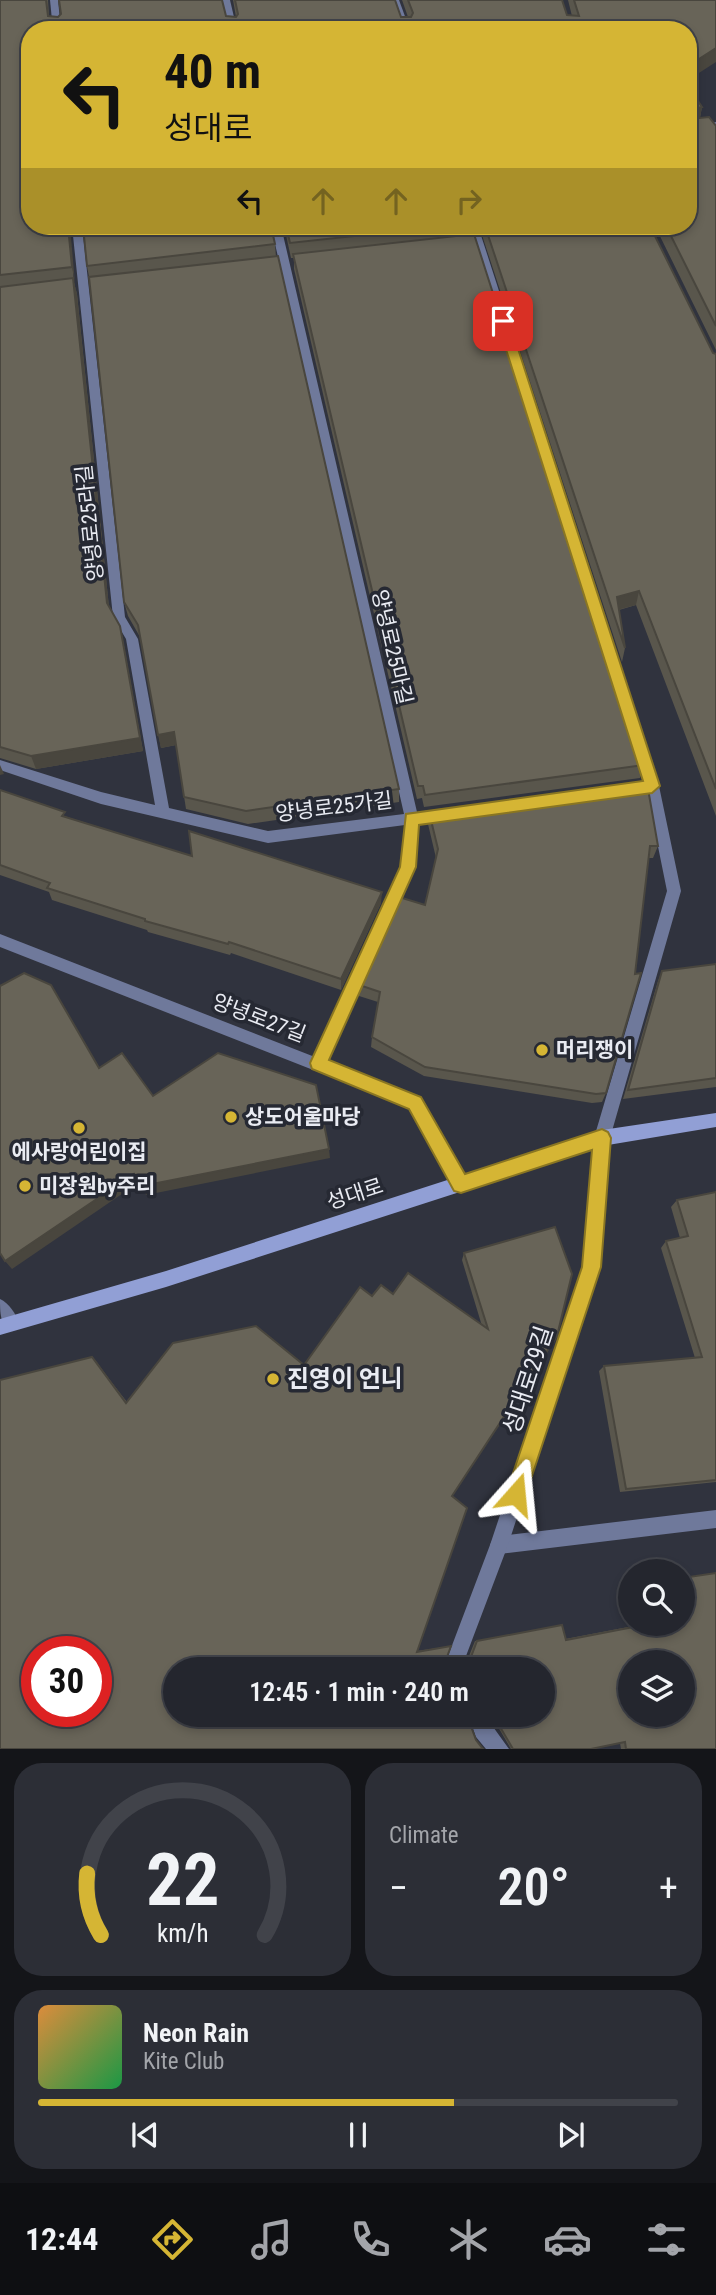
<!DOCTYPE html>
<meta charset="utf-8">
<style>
body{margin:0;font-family:"Roboto Condensed","Noto Sans KR",sans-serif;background:#2c2e36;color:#f1f3f6;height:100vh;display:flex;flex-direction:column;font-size:26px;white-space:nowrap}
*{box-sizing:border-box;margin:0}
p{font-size:23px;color:#a3a5aa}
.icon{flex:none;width:38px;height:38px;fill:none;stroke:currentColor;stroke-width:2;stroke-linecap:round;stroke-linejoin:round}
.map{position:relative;height:1749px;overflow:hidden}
.panel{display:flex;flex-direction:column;gap:14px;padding:14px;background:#141519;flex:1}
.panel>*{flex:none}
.top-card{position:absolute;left:21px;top:21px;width:676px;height:214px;border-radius:28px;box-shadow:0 4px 10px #0003,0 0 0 2px #41434a;background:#d5b534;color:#111;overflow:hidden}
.tools{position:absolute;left:618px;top:1559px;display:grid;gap:14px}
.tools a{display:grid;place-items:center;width:77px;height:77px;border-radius:50%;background:#24262e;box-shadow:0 4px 10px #0003,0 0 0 2px #41434a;font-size:35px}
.speed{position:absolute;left:21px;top:1636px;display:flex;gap:14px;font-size:35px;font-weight:700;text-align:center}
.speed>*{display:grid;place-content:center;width:91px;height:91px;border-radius:50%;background:#24262e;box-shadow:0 4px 10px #0003,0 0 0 2px #41434a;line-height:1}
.speed .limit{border:10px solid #d22;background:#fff;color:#111}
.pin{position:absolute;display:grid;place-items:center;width:60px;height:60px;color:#fff;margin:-30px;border-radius:14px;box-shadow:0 4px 10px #0006}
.me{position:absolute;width:77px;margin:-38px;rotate:18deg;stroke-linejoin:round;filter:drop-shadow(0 0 5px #0008)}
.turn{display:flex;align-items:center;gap:24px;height:147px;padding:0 28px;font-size:32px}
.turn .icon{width:91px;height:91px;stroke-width:2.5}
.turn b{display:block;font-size:49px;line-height:60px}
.lanes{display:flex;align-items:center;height:66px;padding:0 28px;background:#0003;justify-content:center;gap:35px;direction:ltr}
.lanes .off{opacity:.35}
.big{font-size:52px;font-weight:600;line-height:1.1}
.panel .card{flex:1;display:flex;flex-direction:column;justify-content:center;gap:10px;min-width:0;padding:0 24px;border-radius:28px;background:#2c2e36}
.panel .dial{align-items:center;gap:0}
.dial svg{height:182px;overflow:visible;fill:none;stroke:#41434a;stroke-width:7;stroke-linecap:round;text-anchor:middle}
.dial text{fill:#f1f3f6;stroke:none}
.song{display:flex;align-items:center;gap:21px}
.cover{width:84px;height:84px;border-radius:10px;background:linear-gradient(135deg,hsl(30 70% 55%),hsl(140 70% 35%))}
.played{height:7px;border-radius:4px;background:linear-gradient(90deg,#d5b534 65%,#41434a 65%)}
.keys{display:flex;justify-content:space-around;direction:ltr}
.heat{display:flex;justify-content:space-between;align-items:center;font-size:38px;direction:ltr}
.panel .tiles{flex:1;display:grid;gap:14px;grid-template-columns:1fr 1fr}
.card:last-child{grid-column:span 2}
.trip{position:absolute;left:163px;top:1657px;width:392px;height:70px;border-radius:35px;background:#24262e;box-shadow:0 4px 10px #0003,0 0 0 2px #41434a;font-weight:600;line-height:70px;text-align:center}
.menu{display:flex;height:112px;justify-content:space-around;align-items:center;background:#0e0f12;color:#a3a5aa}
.menu .icon{width:49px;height:49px}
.menu .selected{color:#d5b534}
.menu b{font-size:32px;color:#f1f3f6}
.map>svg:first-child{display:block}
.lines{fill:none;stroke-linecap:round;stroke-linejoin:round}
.lane{fill:#6f799b;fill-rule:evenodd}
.street{fill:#6f799b;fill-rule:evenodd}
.secondary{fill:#919fd5;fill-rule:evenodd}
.wall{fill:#59564c}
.shaded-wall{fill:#49463e}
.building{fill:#686458;stroke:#49463e;stroke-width:2;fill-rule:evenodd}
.route{fill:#d5b534;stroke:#8a7622;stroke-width:2}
.poi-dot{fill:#d5b534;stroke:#262933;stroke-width:2.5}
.labels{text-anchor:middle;stroke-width:7;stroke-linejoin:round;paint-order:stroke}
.street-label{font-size:21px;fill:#e9ebf2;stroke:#262933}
.poi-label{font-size:21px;font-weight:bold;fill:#e9ebf2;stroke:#262933;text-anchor:start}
.near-poi-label{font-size:24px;font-weight:bold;fill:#e9ebf2;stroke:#262933;text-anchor:start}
.near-street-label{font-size:24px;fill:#e9ebf2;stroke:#262933}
</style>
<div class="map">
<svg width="716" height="1749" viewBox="0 0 716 1749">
<rect width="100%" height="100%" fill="#30333e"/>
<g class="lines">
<g class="lane">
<polygon points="50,0 58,0 61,30 53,30"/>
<polygon points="222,0 230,0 237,30 229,30"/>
<polygon points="391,0 399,0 410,30 402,30"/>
<polygon points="716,122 716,128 688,133 688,127"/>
<polygon points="72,226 82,226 125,617 138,639 169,808 268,831 404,814 271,226 281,226 417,812 447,808 452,810 454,814 452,818 418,823 415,867 323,1068 318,1070 313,1068 310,1063 401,867 405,825 268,843 101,804 0,770 0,760 101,792 155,805 126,639 113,617"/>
<polygon points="468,226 478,226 659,786 681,891 610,1138 608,1143 602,1146 596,1143 594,1138 667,891 647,792 630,795 625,793 623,789 625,785 644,782"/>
<path d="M 0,1299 C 9,1303 16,1314 19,1323 L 17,1329 L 11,1331 C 0,1326 0,1312 0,1299 Z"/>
<polygon points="716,1510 716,1528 499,1554 493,1551 490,1545 493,1539 499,1536"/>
</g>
<g class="street">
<polygon points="0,934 420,1098 467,1178 469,1184 467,1190 461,1192 455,1190 410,1108 0,947"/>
<polygon points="602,1130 608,1133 610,1138 599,1267 508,1545 466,1656 471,1670 452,1670 448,1656 490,1545 583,1267 594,1138 596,1133"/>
<polygon points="468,1715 488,1715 491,1724 509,1749 486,1749 476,1737"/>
</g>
<polygon class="secondary" points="716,1113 716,1127 602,1146 166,1287 0,1335 0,1319 166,1271 602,1130"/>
</g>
<g class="wall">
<polygon points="0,0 48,0 49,16 58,17 236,17 233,0 395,0 401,17 408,17 402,0 562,0 567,15 572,16 568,0 716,0 716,62 30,30 69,226 74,283 77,294 109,607 120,626 123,640 143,751 36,769 0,758"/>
<polygon points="688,86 702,107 700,118 716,126 716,350 655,226 688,226"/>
<polygon points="284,226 471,226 470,235 644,765 640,778 424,807 422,798 417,799 294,269 294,258 291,258"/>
<polygon points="479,226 650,226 713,353 716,354 716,816 636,605 619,610 625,648 622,662"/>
<polygon points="275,244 276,257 399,789 399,802 248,824 186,809 176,745 161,748 140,637 128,616 124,602 89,277 87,266"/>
<polygon points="0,790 67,817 192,856 381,903 341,990 231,953 230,955 148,932 147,930 52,900 49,892 0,875"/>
<polygon points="429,812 658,846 653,858 648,858 606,1093 602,1102 592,1103 424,1076 371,1047 372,1037 378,1002 359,996 359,985 425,905 436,858 428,824"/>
<polygon points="716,964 716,1087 623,1099 658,981 662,971"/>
<polygon points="716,1192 716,1482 620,1492 599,1371 604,1366 695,1358 661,1248 666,1241 680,1238 671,1207 677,1200"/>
<polygon points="555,1227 452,1496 417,1651 451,1646 447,1657 0,1749 92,1357 127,1402 304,1365 372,1296 393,1294 482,1326 462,1260 464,1253"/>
<polygon points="644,1624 682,1624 716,1749 621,1749 620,1743 591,1749 511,1749 491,1715 542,1670 473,1670 469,1656 475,1641 562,1625 565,1639"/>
</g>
<g class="shaded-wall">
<polygon points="716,48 716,62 688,80 688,66"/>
<polygon points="702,107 699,122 688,125 689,110"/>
<polygon points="68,226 70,226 75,283 72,267"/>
<polygon points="73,278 77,294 110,617 107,603"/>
<polygon points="639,591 636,605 613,611 617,597"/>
<polygon points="120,626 143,751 36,769 31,756"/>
<polygon points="174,732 176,745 161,748 158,735"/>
<polygon points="0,765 4,774 0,775"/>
<polygon points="382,892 381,903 341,990 341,979"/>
<polygon points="329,1149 330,1158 146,1195 142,1186"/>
<polygon points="134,1174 138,1183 12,1269 5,1261"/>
<polygon points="92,1357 97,1362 130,1408 126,1403"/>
</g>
<g class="building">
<polygon points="0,0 46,0 48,16 58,17 61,14 59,0 222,0 226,16 236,17 238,14 235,0 395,0 401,17 411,17 413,13 408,0 562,0 567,15 579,16 574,0 716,0 716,48 688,66 688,30 30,30 30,226 68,226 72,267 0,275"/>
<polygon points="688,86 702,107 689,110 690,119 709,117 716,126 716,326 666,226 688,226"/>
<polygon points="83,226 271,226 275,244 87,266"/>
<polygon points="286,226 447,226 290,243"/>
<polygon points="485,226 650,226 713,353 716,354 716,789 639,591 617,597 625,648"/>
<polygon points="474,234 644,765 425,795 423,786 418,786 293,254"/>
<polygon points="278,256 399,789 246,811 184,797 174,732 158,735 138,625 124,602 89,277"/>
<polygon points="73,278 107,603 120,626 140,738 31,756 0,747 0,287"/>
<polygon points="647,783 658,846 650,846 635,974 641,973 606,1093 596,1094 425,1067 372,1037 380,992 359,985 399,897 425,905 438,849 429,812"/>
<polygon points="0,790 65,812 62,816 192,856 189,831 382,892 341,979 229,942 228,944 145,921 145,919 47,888 50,883 0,865"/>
<polygon points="716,964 716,1078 628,1090 662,971"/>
<polygon points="24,973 51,985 99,1068 122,1053 153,1096 218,1053 316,1085 329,1149 142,1186 134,1174 5,1261 0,1253 0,986"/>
<polygon points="716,1192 716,1480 626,1489 604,1366 702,1357 666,1241 688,1236 677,1200"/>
<path d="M 555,1227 L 572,1274 L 557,1336 L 452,1496 L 467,1508 L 417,1652 L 451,1646 L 447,1657 L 451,1670 L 175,1670 L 175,1715 L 470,1715 L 468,1718 L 476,1740 L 483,1749 L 0,1749 L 0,1380 L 92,1357 L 126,1403 L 173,1343 L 256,1326 L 304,1365 L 360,1287 L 372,1296 L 381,1285 L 393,1294 L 408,1273 L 488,1329 L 464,1253 ZM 37,1652 L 96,1652 L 96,1712 L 37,1712 Z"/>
<path d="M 716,1573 L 716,1749 L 626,1749 L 625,1742 L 591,1749 L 513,1749 L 493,1715 L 542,1715 L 542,1670 L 476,1670 L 471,1657 L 477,1641 L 562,1625 L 566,1640 L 649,1624 L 682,1624 L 682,1578 ZM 630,1662 L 682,1662 L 682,1715 L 630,1715 Z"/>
</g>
<polygon class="route" points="503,317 509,321 660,786 652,793 419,825 416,867 329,1060 421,1097 465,1174 602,1129 608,1132 611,1138 601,1267 526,1494 523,1501 516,1504 509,1501 506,1494 582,1267 592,1150 461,1193 454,1191 409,1109 312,1069 310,1063 400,867 406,814 643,781 497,321"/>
<g class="poi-dot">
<circle cx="542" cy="1050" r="7"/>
<circle cx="231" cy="1117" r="7"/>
<circle cx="79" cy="1128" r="7"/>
<circle cx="25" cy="1186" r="7"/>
<circle cx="273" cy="1379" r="7"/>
</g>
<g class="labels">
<g class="street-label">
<text transform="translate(90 523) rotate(-96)" y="7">양녕로25라길</text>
<text transform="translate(392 647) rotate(77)" y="7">양녕로25마길</text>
<text transform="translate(334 807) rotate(-7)" y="7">양녕로25가길</text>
<text transform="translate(259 1018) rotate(21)" y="7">양녕로27길</text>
<text transform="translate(355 1194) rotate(-18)" y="7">성대로</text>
</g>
<g class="poi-label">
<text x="556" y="1057">머리쟁이</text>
<text x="245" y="1124">상도어울마당</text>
<text x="79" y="1159" text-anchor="middle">에사랑어린이집</text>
<text x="39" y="1193">미장원by주리</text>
</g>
<g class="near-poi-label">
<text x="287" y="1387">진영이 언니</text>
</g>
<g class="near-street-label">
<text transform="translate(528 1380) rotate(-72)" y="8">성대로29길</text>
</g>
</g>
</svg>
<div class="tools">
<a><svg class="icon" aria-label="search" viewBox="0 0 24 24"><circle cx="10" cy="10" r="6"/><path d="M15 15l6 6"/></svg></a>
<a><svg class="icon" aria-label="layers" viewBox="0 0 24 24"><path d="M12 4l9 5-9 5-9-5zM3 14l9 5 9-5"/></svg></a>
</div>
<div class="speed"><div class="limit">30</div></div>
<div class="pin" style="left:503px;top:321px;background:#d93025"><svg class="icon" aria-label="arrive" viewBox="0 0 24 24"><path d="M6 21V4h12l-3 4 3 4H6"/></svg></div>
<svg class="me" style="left:516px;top:1494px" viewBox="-20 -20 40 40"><path d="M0-17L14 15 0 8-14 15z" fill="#d5b534" stroke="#fff" stroke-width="4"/></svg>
<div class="trip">12:45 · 1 min · 240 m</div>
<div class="top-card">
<div class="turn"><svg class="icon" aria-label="left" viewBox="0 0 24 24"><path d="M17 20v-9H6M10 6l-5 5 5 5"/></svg><div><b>40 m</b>성대로</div></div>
<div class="lanes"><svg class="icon" aria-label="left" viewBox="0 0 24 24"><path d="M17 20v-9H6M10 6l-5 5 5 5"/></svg><svg class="icon off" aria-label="ahead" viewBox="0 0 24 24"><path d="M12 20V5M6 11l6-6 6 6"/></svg><svg class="icon off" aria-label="ahead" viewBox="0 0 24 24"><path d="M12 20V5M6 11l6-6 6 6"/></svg><svg class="icon off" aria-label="right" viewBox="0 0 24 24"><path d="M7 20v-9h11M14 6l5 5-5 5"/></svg></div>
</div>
</div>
<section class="panel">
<div class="tiles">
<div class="card dial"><svg viewBox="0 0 100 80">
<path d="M14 69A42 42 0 1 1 86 69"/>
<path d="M14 69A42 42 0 0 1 8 42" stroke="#d5b534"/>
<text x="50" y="56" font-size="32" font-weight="700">22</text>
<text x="50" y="72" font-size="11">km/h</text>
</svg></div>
<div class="card"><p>Climate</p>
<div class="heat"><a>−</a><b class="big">20°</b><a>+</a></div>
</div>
<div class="card">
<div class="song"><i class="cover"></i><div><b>Neon Rain</b><p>Kite Club</p></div></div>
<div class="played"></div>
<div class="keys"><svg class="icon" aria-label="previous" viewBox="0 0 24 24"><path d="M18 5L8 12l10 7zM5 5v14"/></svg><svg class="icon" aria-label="pause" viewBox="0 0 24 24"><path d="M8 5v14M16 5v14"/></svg><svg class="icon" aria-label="next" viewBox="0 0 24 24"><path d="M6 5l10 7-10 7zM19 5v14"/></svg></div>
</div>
</div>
</section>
<nav class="menu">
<b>12:44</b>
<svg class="icon selected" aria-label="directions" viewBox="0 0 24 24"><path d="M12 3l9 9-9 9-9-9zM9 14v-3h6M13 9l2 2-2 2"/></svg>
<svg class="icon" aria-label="music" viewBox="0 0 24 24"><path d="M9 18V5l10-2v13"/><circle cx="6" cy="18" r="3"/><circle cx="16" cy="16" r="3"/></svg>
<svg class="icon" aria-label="phone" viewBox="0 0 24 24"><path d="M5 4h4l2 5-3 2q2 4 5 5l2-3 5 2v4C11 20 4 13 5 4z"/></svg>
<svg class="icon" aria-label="climate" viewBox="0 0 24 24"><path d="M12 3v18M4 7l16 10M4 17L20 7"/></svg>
<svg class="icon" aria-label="car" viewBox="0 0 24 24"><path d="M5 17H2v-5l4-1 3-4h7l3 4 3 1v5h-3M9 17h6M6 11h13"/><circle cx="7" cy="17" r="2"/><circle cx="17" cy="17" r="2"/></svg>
<svg class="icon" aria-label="filters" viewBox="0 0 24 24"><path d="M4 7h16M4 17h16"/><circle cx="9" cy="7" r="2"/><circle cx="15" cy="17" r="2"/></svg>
</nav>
